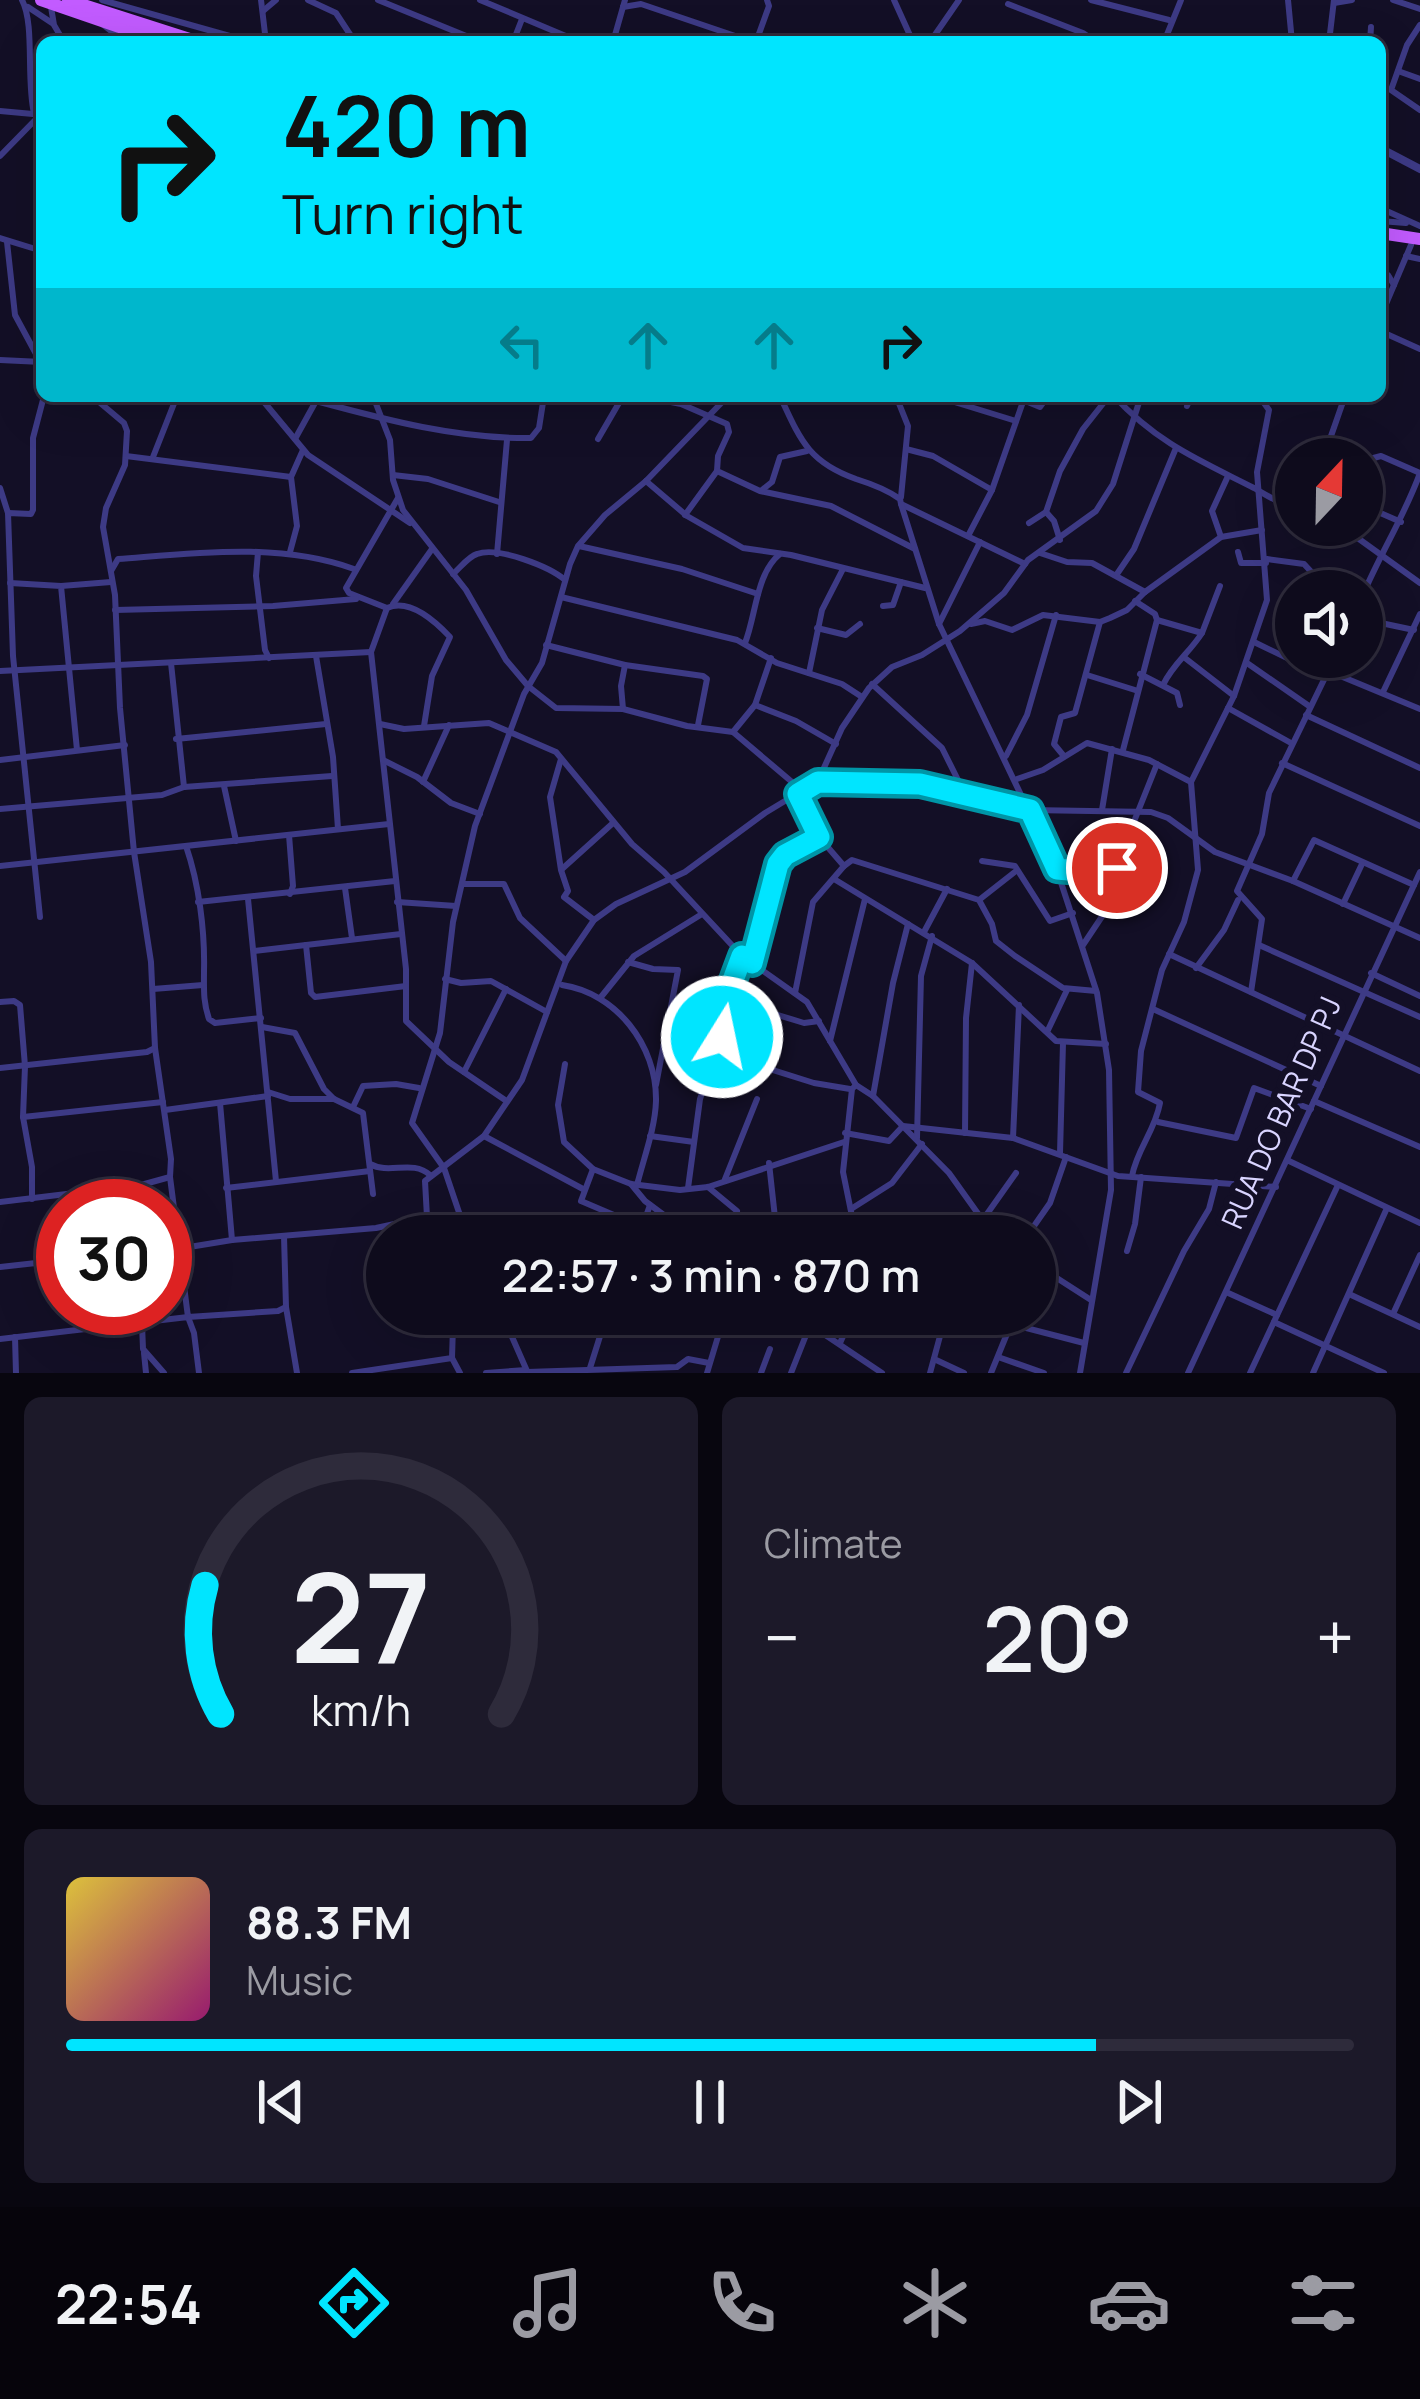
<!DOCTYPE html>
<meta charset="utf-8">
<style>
body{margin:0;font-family:Manrope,sans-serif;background:#1c1929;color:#f1f3f6;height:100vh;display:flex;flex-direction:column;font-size:45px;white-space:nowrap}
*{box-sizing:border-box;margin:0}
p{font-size:39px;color:#9b9ba3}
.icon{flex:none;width:66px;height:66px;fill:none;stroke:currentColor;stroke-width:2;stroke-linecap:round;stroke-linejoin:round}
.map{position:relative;height:1373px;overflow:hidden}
.side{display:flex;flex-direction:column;gap:24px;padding:24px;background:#08060f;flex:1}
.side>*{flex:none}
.hud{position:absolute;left:36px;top:36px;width:1350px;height:366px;border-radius:18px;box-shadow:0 12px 48px #0002,0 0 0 3px #2e2b3b;background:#00e5ff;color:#111;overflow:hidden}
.needle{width:78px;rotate:22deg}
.buttons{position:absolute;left:1275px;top:438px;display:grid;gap:24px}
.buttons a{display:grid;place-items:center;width:108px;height:108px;border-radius:50%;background:#0e0b1c;box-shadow:0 12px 48px #0002,0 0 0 3px #2e2b3b;font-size:60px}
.speed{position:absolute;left:36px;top:1179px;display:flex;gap:24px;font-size:60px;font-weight:700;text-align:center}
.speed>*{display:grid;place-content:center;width:156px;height:156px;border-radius:50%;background:#0e0b1c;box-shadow:0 12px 48px #0002,0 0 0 3px #2e2b3b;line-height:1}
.speed .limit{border:18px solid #d22;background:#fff;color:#111}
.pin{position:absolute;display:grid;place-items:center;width:102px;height:102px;color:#fff;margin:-51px;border:6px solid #fff;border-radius:50%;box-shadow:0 3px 12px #0007}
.me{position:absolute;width:132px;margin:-66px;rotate:10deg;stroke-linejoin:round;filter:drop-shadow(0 0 9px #0008)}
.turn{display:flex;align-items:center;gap:42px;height:252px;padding:0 48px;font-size:54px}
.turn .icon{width:156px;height:156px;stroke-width:2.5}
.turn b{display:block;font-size:84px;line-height:102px}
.lanes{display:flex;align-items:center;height:114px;padding:0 48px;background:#0003;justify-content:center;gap:60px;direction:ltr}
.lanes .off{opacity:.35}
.big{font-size:90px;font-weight:600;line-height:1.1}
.side .tile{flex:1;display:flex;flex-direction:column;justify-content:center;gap:18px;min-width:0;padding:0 42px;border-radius:18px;background:#1c1929}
.side .dial{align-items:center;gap:0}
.dial svg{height:312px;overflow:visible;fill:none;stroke:#2e2b3b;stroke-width:7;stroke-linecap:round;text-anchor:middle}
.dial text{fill:#f1f3f6;stroke:none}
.song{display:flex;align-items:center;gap:36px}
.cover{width:144px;height:144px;border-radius:18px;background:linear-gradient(135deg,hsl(50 70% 55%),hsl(320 70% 35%))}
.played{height:12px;border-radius:6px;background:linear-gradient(90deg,#00e5ff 80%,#2e2b3b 80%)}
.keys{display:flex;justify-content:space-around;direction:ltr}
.heat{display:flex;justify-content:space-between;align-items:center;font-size:66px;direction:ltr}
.side .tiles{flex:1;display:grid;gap:24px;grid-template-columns:1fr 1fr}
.tile:last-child{grid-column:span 2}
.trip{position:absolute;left:366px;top:1215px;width:690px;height:120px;border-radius:60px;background:#0e0b1c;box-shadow:0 12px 48px #0002,0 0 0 3px #2e2b3b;font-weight:600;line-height:120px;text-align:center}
.dock{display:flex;height:192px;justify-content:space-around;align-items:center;background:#06040b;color:#9b9ba3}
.dock .icon{width:84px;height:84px}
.dock .selected{color:#00e5ff}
.dock b{font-size:54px;color:#f1f3f6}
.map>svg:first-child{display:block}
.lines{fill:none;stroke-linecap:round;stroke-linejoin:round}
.minor{stroke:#3d3a85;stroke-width:6}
.tertiary{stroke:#3d3a85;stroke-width:8}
.primary{stroke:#c25bff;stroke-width:12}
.route-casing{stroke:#0095a6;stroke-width:30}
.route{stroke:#00e5ff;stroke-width:21}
.labels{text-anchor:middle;stroke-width:12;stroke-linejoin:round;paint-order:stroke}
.street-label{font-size:30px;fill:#d9d4ff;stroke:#130f26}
</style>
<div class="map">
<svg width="1420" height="1373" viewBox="0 0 1420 1373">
<rect width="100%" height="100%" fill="#130f26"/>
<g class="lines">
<g class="minor">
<path d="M 22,0 C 35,24 26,80 34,113"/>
<polyline points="102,0 251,42"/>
<polyline points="261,0 266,42"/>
<polyline points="308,0 336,13 355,42"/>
<polyline points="378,0 481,42"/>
<polyline points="480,0 580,42"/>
<polyline points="894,0 913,42"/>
<polyline points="1091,0 1169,20"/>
<polyline points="1288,0 1292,42"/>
<polyline points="1393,0 1420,9"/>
<polyline points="1334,3 1352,0"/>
<polyline points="1008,4 1083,33 1096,42"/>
<polyline points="28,7 52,23"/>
<polyline points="51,7 54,25 64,42"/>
<polyline points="623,7 641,4 753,42"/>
<polyline points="263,11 276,0"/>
<polyline points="102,24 125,42"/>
<polyline points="1420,25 1407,45 1391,90 1420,110"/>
<polyline points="513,42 522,19"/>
<polyline points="613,42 625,0"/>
<polyline points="756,42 769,6 767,0"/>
<polyline points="930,42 959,0"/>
<polyline points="1164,42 1181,0"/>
<polyline points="1329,42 1334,0"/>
<polyline points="1370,42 1371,27"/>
<polyline points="1398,71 1420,79"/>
<polyline points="0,111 33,114"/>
<polyline points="0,156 42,113"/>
<polyline points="1380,208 1420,226"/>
<polyline points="1380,221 1406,223"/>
<polyline points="0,238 42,251"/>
<polyline points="7,242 15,315 42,365"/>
<polyline points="1406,256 1420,259"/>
<polyline points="1380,272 1388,275 1394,285"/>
<polyline points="1380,318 1411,245"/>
<polyline points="1380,331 1420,349"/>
<polyline points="0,360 42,362"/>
<polyline points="92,396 124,423 127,431 125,465 106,508 103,527 115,595 120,708 134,852 151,962 155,1048 171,1159 170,1177 141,1185"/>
<polyline points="259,396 308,455 410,523"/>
<polyline points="373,396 390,440 393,480 403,510 466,590 506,660 528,686 556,708 623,709 687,726 733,732 792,782 819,837 844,866 813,902 795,993"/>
<polyline points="641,396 681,404 727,424 729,432 718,456 717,471 760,491 831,506 915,549"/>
<path d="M 780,396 C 800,439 808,462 856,479 C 872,484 886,489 900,499 L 901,504 L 1025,564"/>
<polyline points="896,396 908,426 901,497"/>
<polyline points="935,396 1016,421"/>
<path d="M 1114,396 C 1157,443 1199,460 1254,488 C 1268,496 1280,504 1296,509"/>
<polyline points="1023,400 1040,407 1048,396"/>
<polyline points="1187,406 1191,396"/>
<path d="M 295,439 L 316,401 C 386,420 458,439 531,438 L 539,428 L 544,396"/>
<polyline points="598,439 623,396"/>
<polyline points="906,449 933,456 992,490"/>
<polyline points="126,456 291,477"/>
<polyline points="153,457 177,396"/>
<polyline points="1323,459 1345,396"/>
<path d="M 1362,461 L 1381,456 L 1420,473 C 1404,517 1380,554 1362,597"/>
<polyline points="393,475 428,479 499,502"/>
<polyline points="646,481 687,516 743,548 791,555 925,588"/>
<polyline points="0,488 8,513"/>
<polyline points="762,490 772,482 780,457 807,451"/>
<polyline points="398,498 346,588 349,593 387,608 371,652 406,969 406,1021 449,1062 505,1100"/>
<polyline points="901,504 939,624 1057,870 1097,993 1109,1070 1111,1190 1080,1373"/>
<polyline points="1362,505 1401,522"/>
<polyline points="1046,512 1054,521 1060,540"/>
<polyline points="685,515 717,471"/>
<polyline points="1029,523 1046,512 1060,471 1083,429 1109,396"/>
<polyline points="1330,525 1359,539 1420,583"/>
<polyline points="968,536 992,490 1025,396"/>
<polyline points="1221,537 1212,511 1228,476"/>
<polyline points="579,546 682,569 758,594"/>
<polyline points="258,552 256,576 265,650 269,658"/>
<polyline points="290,552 297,526 291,477 303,450"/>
<polyline points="1238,552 1241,563 1266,563"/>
<polyline points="1040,553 1067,562 1092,563 1145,592"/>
<polyline points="497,554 507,440"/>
<polyline points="1267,559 1304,564 1329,591"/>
<path d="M 111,571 L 118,559 C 196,553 279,542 354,569"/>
<path d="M 453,574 C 460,568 469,556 477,554 C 498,546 550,567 565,580"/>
<polyline points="1117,574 1134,549 1176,448"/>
<polyline points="10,583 61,586 77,750"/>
<polyline points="61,586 111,582"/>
<polyline points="561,597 737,640 777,663 842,684 862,697"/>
<polyline points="393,604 432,549"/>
<polyline points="883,606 893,605 901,582"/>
<path d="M 387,608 C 409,598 435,621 450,637 L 432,676 L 424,726"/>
<polyline points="115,610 273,606 356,599"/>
<polyline points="1362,619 1414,630"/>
<path d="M 1157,620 L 1202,633 C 1190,652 1173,664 1163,685"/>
<polyline points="939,624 980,542"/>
<polyline points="971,624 985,621 1012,630 1043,615 1100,622 1110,618 1127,610 1145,592 1221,537 1262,530"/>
<polyline points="817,628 846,635 860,624"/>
<polyline points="1202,633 1220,586"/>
<polyline points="1254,642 1318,673 1333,673 1420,709"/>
<path d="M 745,643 C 756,616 756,573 780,554"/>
<polyline points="546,645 625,665 703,676 707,679 698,725"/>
<polyline points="316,656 333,757 338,829"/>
<polyline points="1185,658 1234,696"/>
<polyline points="171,663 184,787"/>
<polyline points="1247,663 1309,706"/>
<polyline points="0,671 371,652"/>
<polyline points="809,673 822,610 843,569"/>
<polyline points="1140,674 1177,693 1180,705"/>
<polyline points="1087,675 1135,690"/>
<polyline points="872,684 942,748 964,792"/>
<polyline points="1383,692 1420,614"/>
<polyline points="755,705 796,721 836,744"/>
<polyline points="1228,708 1291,743"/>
<polyline points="623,709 621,686 625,665"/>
<polyline points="1306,715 1420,768"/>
<polyline points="380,724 404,729 489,723 556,752 632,844 664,872 742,956 807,1002 856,1085 873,1096 949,1173 994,1236"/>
<polyline points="733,732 755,705 771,658"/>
<polyline points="176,739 326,724"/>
<polyline points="1123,750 1157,620 1155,614 1135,601"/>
<polyline points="1063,755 1054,744 1061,717 1075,713 1100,622"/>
<polyline points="1006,756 1027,715 1056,615"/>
<polyline points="561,759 550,797 561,870 568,891 564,897 594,920"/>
<polyline points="0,760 125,745"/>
<polyline points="383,760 417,777 451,803 480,814"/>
<polyline points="1282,763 1420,826"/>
<polyline points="1017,779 1043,770 1087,743 1149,760 1191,782"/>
<polyline points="818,781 934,786 1030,810 1151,812 1168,818 1215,852 1293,881 1420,938"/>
<polyline points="423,782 449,725"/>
<polyline points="224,786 236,841"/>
<polyline points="0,809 162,795 184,787 332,776"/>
<polyline points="1102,810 1112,749"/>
<polyline points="289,835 293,886 290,894"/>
<path d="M 186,846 C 199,884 205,931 204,971 C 204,989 203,1002 209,1019 L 215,1023 L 261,1018"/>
<polyline points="982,861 1015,866 1050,921 1073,913"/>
<polyline points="0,866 389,824"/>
<polyline points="844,866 852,860 979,900 992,924 996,941 1015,956 1063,988 1096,991"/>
<polyline points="562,869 613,823"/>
<polyline points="1057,870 1113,874"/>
<polyline points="834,879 972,963 1056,1041 1106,1044"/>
<polyline points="1293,881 1314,840 1414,885"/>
<polyline points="462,884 504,884 520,918 566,961"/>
<polyline points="345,888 352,938"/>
<polyline points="248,899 276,1181"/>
<polyline points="979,900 1016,871"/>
<polyline points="198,902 395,881"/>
<polyline points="397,902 456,906"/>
<polyline points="1343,904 1362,864"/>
<polyline points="40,917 13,656 8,513 31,514 33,510 33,438 44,396"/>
<polyline points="924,932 947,889"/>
<polyline points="306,945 311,993 315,997 406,986"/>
<polyline points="1083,945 1105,912 1113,874 1157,764"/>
<polyline points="1259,945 1420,1017"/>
<polyline points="254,951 401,934"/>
<polyline points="1169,954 1420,1071"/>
<polyline points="628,962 653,969 678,970 656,1085"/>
<polyline points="752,963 778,864 785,855 819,837"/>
<polyline points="1196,968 1224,930 1238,900"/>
<polyline points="1371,973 1420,996"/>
<polyline points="445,979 461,983 491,981 547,1012"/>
<path d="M 562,985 C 616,993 657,1045 656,1101 C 655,1129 644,1157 637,1185"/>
<polyline points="153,989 203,985"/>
<polyline points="1251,992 1262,919 1237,891 1262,834 1269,793 1335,657"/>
<polyline points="601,997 634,956 702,914"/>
<polyline points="0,1002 14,1001 20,1005 25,1066 23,1117 32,1167 32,1199"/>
<polyline points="1153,1009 1321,1086"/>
<polyline points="725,1015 768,1012 804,1023 819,1021"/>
<polyline points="262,1027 295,1033 324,1089 334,1099 363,1113 373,1194"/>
<polyline points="1048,1030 1067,990"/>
<polyline points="830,1041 865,899"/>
<polyline points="715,1052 814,1083 850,1089"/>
<polyline points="565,1064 558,1105 564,1142 593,1169 631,1184 680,1190 708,1187 844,1142"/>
<polyline points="0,1068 147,1052 155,1048"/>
<polyline points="464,1072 506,989"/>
<polyline points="268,1092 290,1099 334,1099"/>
<polyline points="873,1096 893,983 908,924"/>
<polyline points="1314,1101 1420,1147"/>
<polyline points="220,1103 232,1240"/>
<polyline points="353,1107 363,1086 396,1084 419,1088"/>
<polyline points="165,1110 268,1096"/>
<polyline points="23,1117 163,1102"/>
<polyline points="1158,1122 1236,1138 1254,1088 1311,1109"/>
<polyline points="845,1133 889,1141 903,1126 1013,1138 1118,1176 1276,1187"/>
<polyline points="965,1133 966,1018 972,963"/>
<polyline points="484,1136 583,1189"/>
<polyline points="650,1136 694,1142"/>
<polyline points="917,1138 921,976 932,936"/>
<polyline points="1013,1138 1019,1005"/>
<polyline points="1060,1153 1063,1043"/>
<polyline points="1289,1161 1420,1223"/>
<polyline points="769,1163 777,1236"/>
<path d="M 370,1164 C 390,1175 412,1159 430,1175"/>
<polyline points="593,1169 581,1201 642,1227"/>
<path d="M 1132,1176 C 1137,1149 1155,1131 1160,1103 L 1138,1092 L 1141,1051 L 1162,970 L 1184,922 L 1198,870 L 1191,782 L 1234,696 L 1267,600 L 1257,472 L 1269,410 L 1259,396"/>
<polyline points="170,1177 188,1317 278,1311 286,1307 284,1236"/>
<polyline points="725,1179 757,1099"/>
<polyline points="631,1184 645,1201 692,1236"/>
<polyline points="708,1187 737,1211"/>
<polyline points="226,1188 370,1171"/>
<polyline points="688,1188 700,1099 722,1037 723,1007 742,956"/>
<polyline points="0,1202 141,1185 172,1210"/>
<polyline points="851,1209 892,1183 922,1144"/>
<polyline points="982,1221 1016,1173"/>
<polyline points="467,1236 444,1168 412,1123 440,1033 453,922 475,826 524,694 542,663 570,564 578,546 605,515 646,481 728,396"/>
<polyline points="535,1236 540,1222 546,1220 595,1236"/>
<polyline points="639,1236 650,1205"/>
<polyline points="856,1236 843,1172 852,1089 856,1085"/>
<polyline points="1027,1236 1050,1203 1066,1157"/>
<polyline points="165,1251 232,1240 376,1228 427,1217 425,1181 484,1136 522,1080 566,961 594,920 616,904 685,872 765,813 818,781 842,728 869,688 892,667 922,655 960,631 1004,593 1028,560 1096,511 1113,484 1141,396"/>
<polyline points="1127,1251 1135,1224 1141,1177"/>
<polyline points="1035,1264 1091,1300"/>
<polyline points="0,1267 63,1260"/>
<polyline points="1226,1292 1277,1315"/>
<polyline points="1349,1294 1420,1327"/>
<polyline points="379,1296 387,1296"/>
<polyline points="286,1307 297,1373"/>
<polyline points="502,1314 527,1371"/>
<polyline points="682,1314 720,1330 735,1329 746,1314"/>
<polyline points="794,1314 882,1373"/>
<polyline points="906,1314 942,1328"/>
<polyline points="955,1314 1008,1331"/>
<polyline points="1393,1314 1420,1255"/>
<polyline points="1274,1322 1384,1373"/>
<polyline points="142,1324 143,1349 164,1373"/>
<polyline points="15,1337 16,1373"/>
<polyline points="0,1339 188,1317 194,1333 199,1373"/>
<polyline points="840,1343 853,1314"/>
<polyline points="144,1353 146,1373"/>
<polyline points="998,1357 1044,1373"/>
<polyline points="452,1358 460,1373"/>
<polyline points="934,1359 964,1373"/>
<polyline points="590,1368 607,1314"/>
<polyline points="527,1372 677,1367 688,1359 709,1363"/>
<polyline points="352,1373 452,1358 453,1326 458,1314"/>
<polyline points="486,1373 526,1370"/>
<polyline points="707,1373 720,1330"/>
<polyline points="761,1373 770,1349"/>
<polyline points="791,1373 810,1325"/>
<polyline points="930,1373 946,1314"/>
<polyline points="991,1373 1011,1324 1084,1343"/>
<polyline points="1126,1373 1184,1251 1209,1209 1216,1182"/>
<polyline points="1188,1373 1420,872"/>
<polyline points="1250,1373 1338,1185"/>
<polyline points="1313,1373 1387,1208"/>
</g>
<polyline class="tertiary" points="1380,148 1420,169"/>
<g class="primary">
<polyline points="41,0 163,42"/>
<polyline points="68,0 199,42"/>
<polyline points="1380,233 1420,239"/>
</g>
</g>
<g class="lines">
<g class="route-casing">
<polyline id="route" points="722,1037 723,1007 742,956 752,963 778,864 785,855 819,837 798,794 818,782 920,784 1030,810 1057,869 1113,874 1117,868"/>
</g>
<use href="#route" class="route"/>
</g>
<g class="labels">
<g class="street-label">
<text transform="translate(1282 1113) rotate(-66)" y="10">RUA DO BAR DP PJ</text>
</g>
</g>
</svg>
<div class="buttons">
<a><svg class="needle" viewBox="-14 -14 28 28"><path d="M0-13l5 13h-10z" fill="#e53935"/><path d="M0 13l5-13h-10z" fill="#9b9ba3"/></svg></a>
<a><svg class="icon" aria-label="sound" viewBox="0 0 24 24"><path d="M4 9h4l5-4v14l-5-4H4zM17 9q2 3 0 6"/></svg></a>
</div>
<div class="speed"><div class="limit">30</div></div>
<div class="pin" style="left:1117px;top:868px;background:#d93025"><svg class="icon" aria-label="arrive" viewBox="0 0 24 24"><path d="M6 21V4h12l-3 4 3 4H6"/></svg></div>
<svg class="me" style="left:722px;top:1037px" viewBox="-20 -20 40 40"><circle r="17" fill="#00e5ff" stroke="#fff" stroke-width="3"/><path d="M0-11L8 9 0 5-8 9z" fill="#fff"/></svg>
<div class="trip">22:57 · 3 min · 870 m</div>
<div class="hud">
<div class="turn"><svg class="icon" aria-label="right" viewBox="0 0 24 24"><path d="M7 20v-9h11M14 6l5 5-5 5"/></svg><div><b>420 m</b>Turn right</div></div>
<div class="lanes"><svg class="icon off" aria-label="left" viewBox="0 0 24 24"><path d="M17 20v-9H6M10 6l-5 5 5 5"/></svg><svg class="icon off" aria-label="ahead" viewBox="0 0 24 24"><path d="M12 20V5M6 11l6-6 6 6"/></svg><svg class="icon off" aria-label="ahead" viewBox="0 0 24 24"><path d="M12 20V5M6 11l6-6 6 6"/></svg><svg class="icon" aria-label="right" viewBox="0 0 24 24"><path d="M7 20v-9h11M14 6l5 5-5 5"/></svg></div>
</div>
</div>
<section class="side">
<div class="tiles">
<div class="tile dial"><svg viewBox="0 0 100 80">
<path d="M14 69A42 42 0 1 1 86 69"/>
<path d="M14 69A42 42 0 0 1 10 36" stroke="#00e5ff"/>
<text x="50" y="56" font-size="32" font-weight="700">27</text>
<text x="50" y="72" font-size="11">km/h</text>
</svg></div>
<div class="tile"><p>Climate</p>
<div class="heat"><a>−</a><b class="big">20°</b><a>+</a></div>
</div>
<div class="tile">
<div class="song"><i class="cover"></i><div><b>88.3 FM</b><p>Music</p></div></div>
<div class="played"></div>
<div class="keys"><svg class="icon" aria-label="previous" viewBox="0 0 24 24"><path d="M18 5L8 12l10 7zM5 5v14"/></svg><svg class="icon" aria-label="pause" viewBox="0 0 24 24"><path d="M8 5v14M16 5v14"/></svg><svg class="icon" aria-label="next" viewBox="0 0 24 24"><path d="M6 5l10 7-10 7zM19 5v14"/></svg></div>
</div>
</div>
</section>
<nav class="dock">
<b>22:54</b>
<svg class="icon selected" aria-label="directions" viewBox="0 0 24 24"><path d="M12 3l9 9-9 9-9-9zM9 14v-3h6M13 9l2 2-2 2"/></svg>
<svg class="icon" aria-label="music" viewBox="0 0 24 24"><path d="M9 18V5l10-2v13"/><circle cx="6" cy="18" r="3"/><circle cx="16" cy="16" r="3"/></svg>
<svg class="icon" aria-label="phone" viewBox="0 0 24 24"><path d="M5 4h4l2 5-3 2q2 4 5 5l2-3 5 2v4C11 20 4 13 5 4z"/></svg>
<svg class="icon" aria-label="climate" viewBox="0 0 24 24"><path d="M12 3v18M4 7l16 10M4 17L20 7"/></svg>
<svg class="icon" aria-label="car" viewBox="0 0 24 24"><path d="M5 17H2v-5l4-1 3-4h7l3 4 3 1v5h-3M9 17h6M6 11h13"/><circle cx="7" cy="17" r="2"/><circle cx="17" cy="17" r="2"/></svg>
<svg class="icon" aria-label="filters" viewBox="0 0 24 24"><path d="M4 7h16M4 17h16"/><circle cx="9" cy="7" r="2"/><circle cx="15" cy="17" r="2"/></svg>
</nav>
